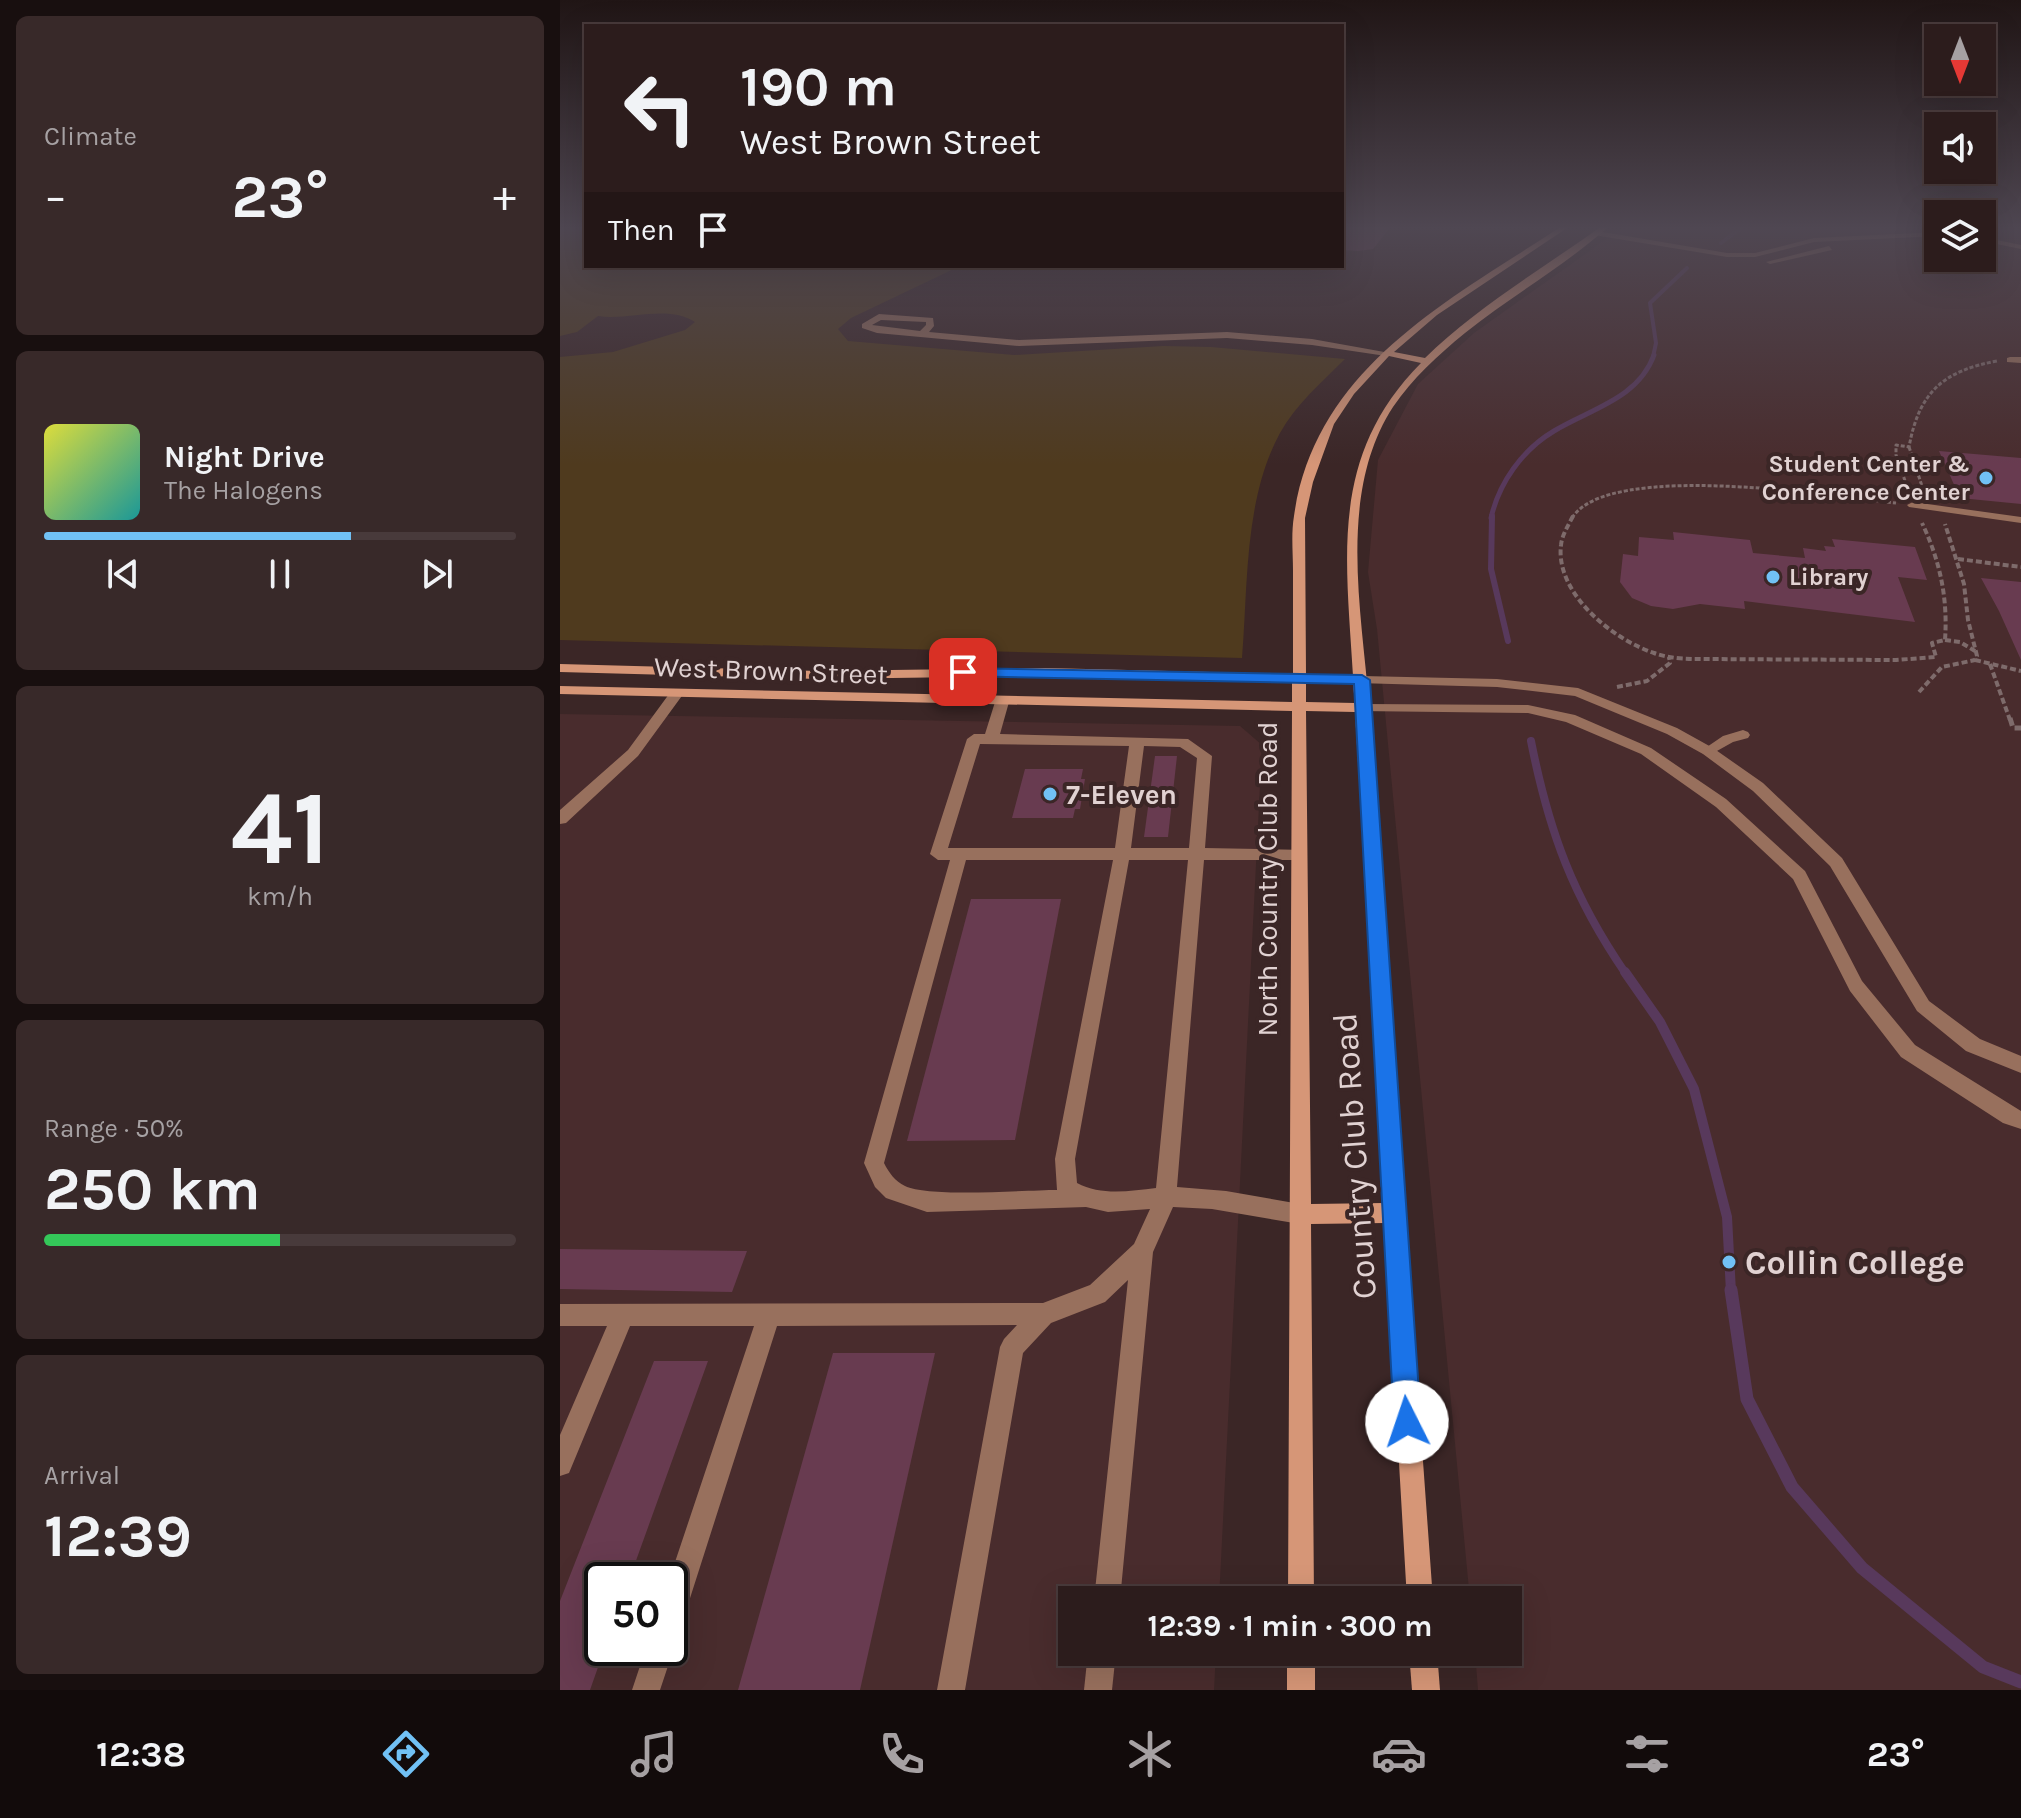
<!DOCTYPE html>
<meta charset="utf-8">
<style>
body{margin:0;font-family:Karla,sans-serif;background:#382929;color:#f1f3f6;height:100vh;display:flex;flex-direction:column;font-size:30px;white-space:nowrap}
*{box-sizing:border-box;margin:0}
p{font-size:26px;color:#a6a1a3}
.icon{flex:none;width:44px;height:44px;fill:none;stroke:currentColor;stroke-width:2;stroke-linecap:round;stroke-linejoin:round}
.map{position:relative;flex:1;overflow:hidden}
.sheet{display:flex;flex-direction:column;gap:16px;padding:16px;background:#180f0f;width:560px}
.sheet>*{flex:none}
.top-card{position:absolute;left:24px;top:24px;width:760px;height:244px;border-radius:0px;box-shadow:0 8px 32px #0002,0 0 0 2px #483a3b;background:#2c1c1c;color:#f1f3f6;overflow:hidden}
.needle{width:52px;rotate:180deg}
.controls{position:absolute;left:1364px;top:24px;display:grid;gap:16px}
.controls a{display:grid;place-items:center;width:72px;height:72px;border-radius:0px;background:#2c1c1c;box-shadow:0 8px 32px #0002,0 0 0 2px #483a3b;font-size:40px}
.speed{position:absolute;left:24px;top:1562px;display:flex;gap:16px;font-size:40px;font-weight:700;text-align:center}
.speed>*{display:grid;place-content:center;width:104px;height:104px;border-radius:50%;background:#2c1c1c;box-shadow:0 8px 32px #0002,0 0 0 2px #483a3b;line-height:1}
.speed .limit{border:4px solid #111;border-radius:12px;background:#fff;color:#111}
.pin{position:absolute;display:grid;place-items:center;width:68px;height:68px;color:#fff;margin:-34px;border-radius:16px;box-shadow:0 4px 12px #0006}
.me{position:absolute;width:88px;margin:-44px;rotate:356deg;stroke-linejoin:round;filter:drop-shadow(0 0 6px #0008)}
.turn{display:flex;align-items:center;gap:28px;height:168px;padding:0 24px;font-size:36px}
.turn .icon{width:104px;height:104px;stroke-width:2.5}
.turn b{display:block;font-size:56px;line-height:68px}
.then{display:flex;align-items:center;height:76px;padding:0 24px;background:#0003;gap:16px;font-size:30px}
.big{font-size:60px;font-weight:700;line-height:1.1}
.sheet .widget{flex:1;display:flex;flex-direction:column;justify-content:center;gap:12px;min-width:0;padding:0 28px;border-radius:12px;background:#382929}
.sheet .dial{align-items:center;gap:0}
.dial b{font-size:104px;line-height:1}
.song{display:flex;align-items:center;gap:24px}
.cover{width:96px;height:96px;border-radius:12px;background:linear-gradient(135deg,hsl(60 70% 55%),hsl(180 70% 35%))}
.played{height:8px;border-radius:4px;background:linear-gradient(90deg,#71c1f5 65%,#483a3b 65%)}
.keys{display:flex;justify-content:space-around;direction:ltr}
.heat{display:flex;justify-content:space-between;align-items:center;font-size:44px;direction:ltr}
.charge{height:12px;border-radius:6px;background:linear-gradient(90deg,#34c759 50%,#483a3b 0)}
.trip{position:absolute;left:498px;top:1586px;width:464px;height:80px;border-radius:0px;background:#2c1c1c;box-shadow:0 8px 32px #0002,0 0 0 2px #483a3b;font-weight:700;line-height:80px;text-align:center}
.tab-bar{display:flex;height:128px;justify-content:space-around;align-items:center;background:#120b0b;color:#a6a1a3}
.tab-bar .icon{width:56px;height:56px}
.tab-bar .selected{color:#71c1f5}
.tab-bar b{font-size:36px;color:#f1f3f6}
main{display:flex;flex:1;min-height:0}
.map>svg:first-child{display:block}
.built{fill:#492c2d;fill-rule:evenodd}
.green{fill:#4f3a1e}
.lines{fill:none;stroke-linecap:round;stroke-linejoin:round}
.stream-far5{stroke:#58395c;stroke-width:4}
.stream-far4{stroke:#58395c;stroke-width:5}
.stream-far3{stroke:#58395c;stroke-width:6}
.stream-far2{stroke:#58395c;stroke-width:8}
.stream-far1{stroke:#58395c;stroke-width:10}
.stream{stroke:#58395c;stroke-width:13}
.building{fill:#683b50}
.path-far2{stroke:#7e6b6b;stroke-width:3;stroke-dasharray:4 2;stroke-linecap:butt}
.path-far1{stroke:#7e6b6b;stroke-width:4;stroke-dasharray:6 3;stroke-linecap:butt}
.path{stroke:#7e6b6b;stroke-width:5;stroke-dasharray:8 4;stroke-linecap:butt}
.service{fill:#98705d;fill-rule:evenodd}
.minor{fill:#98705d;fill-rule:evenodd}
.secondary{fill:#d69677;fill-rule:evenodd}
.route{fill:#1a73e8;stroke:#114b97;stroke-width:2}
.poi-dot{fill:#71c1f5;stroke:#3b2626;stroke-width:3}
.labels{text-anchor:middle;stroke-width:8;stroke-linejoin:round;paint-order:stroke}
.far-poi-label{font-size:24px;font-weight:bold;fill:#e1d2d2;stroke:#3b2626;text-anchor:end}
.street-label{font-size:28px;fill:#e1d2d2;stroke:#3b2626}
.poi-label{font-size:28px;font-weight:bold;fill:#e1d2d2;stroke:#3b2626;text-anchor:start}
.near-street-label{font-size:34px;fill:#e1d2d2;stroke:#3b2626}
.near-poi-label{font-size:34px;font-weight:bold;fill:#e1d2d2;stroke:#3b2626;text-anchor:start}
</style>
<main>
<section class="sheet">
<div class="widget"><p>Climate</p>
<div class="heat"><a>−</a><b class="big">23°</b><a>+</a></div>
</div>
<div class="widget">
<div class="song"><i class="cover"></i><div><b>Night Drive</b><p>The Halogens</p></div></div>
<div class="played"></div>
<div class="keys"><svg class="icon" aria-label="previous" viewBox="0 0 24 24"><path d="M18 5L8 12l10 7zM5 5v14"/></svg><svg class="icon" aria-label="pause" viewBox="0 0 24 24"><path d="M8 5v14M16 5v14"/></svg><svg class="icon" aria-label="next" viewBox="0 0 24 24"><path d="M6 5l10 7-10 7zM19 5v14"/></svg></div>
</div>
<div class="widget dial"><b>41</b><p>km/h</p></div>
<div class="widget"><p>Range · 50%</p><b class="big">250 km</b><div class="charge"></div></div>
<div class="widget"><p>Arrival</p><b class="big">12:39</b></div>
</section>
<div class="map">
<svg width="1461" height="1690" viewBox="0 0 1461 1690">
<rect width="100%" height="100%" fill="#3b2626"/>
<g class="built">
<polygon points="1062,228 1378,228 1378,258 1422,258 1422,228 1461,228 1461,1690 918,1690 915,1652 948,1652 948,1600 910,1600 817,629 808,572 818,460 858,384 914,333"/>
<path d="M 0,714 L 680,726 L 702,745 L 659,1600 L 512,1600 L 512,1652 L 656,1652 L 654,1690 L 0,1690 ZM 42,1580 L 110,1580 L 110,1648 L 42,1648 Z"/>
</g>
<path class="green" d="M 0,228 L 26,228 L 26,266 L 400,266 L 291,318 L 278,329 L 288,341 L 454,355 L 603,346 L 651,347 L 785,359 C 762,382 736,404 720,433 C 684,499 688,585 682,658 L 0,640 L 0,357 L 53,352 L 125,330 L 135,322 C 108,304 68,321 38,316 L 17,332 L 0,336 Z"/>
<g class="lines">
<g class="stream-far5">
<polyline points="1161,243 1181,228"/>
<polyline points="1093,357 1096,343 1090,303 1127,268"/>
</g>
<path class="stream-far4" d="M 931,518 C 939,483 962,450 994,431 C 1030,409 1078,399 1094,355"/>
<polyline class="stream-far3" points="932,516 931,569 948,641"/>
<path class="stream-far2" d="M 971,741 C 989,832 1013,897 1066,974"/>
<polyline class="stream-far1" points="1065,972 1100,1022 1134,1089 1167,1217 1171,1292"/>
<polyline class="stream" points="1171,1290 1187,1399 1232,1487 1302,1568 1423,1667 1461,1682"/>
</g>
<g class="building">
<polygon points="782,228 830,228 813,249 798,251 782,250"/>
<polygon points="1379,451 1461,458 1461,504 1400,498"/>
<polygon points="1113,532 1190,540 1193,553 1245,558 1243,548 1266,551 1264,546 1275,547 1272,539 1355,547 1367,580 1338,577 1355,622 1184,601 1185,609 1140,604 1113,609 1091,606 1072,598 1060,582 1063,554 1078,556 1079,537 1114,540"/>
<polygon points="1421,578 1461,582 1461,660 1439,611"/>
<polygon points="595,756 617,756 608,837 584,837"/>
<polygon points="465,769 523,769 521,779 525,779 520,809 515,809 513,818 452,818"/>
<polygon points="411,899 501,899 455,1140 347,1141"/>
<polygon points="0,1249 187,1251 172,1292 0,1289"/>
<polygon points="273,1353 375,1353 300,1690 178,1690"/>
<polygon points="94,1361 148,1361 69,1580 42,1580 42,1656 30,1690 0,1690 0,1601"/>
</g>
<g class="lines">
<g class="path-far2">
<polyline points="1349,447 1364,492"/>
<path d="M 1349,492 L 1336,455 L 1336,445 L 1349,447 C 1359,392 1383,371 1437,361"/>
<path d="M 1012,518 C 1048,460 1274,496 1336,503"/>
</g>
<g class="path-far1">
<path d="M 1013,516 C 1008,526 1002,535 1001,545 C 995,594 1054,640 1094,653 C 1108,658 1123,659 1137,659 L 1336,660 L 1376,657 L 1372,643 L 1385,640 C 1388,598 1380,561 1362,523"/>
<polyline points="1398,559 1461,567"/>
<polyline points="1385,640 1400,642 1415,651"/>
<polyline points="1415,660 1461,671"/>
<polyline points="1430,664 1450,720"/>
<polyline points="1057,687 1087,681 1110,663 1109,657"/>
<polyline points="1359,692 1382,667 1415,660 1417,656 1408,620 1404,584 1385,524"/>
</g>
<polyline class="path" points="1450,718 1453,728 1461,728"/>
<g class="service">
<path d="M 319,314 L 373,318 L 374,326 L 369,332 L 459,340 L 667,332 L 752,339 L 830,353 L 826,356 L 752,345 L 667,338 L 459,346 L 317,333 L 302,328 L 302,324 ZM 321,320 L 366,322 L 366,325 L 360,331 L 312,325 Z"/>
<polygon points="1450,357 1461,357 1461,363 1447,362 1447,358"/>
<polygon points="1353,502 1461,517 1461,523 1349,507 1347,505"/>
<polygon points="117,689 124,693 78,756 6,823 0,824 0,810 68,750 112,690"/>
<path d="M 442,698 L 449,702 L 440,734 L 628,739 L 652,756 L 645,848 L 745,850 L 747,854 L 739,860 L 644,860 L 617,1187 L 666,1191 L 740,1204 L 748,1207 L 751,1214 L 748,1221 L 740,1224 L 652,1209 L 613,1207 L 593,1252 L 560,1600 L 534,1600 L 568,1280 L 545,1302 L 491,1323 L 463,1353 L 405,1690 L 377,1690 L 440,1347 L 444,1339 L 457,1325 L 217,1326 L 124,1617 L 120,1627 L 110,1631 L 109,1580 L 194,1326 L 70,1326 L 9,1473 L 0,1476 L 0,1435 L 47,1326 L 0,1326 L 0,1304 L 483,1303 L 530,1285 L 574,1244 L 590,1209 L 548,1212 L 526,1207 L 367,1212 L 326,1198 L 315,1187 L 304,1163 L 390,860 L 378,860 L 370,854 L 407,739 L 414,734 L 425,734 L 435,702 ZM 420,744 L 569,746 L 555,848 L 388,848 ZM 584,746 L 620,747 L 637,758 L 629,848 L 571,848 ZM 406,860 L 553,860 L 495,1159 L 497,1190 C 465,1190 370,1198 345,1186 C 335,1181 329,1173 324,1163 ZM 569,860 L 628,860 L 596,1188 C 570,1191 541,1196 517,1183 L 515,1159 Z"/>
<polygon points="1183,730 1188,732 1190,735 1188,738 1173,742 1148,756 1141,751 1163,736"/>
<polygon points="110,1639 114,1648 100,1690 72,1690 86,1648 110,1648"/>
<polygon points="528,1652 556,1652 552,1690 524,1690"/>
</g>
<g class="minor">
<polygon points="1037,231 1167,253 1195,253 1254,238 1378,232 1378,236 1254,242 1195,257 1167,257 1034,235"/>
<polygon points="1422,237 1461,245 1461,249 1422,241"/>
<polygon points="1269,246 1272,250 1210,264 1206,262"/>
<polygon points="802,676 937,679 1018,688 1117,728 1153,748 1203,783 1282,858 1369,1001 1420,1039 1461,1056 1461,1073 1406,1051 1357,1011 1270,866 1193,791 1143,754 1107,734 1015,696 937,687 797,683 795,680"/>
<polygon points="804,704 968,705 1015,715 1091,748 1166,799 1245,871 1302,981 1355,1045 1461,1111 1461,1129 1443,1123 1341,1057 1290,991 1233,879 1156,807 1081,754 1006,722 968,713 799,711 797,708"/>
</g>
<g class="secondary">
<path d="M 999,228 L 1007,228 L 877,315 L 834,352 L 865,358 C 913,310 983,268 1039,228 L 1047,228 C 1003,267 951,296 905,333 C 878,355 852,379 833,407 C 777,493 802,612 809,705 L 811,708 L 809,711 L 873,1600 L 847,1600 L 825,1223 L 751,1224 L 754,1600 L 728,1600 L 732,711 L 0,694 L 0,686 L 732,702 L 732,682 L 485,676 L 259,679 L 0,672 L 0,664 L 259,671 L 485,668 L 733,674 C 733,640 733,605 733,571 C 733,553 731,534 734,516 C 755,369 886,302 999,228 ZM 829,356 L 861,363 C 769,456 786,556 793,676 L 746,674 L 745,518 L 753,482 L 774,424 L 794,394 ZM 746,683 L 793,684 L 795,703 L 746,702 ZM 746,711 L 795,712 L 824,1203 L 751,1204 Z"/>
<rect x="727" y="1652" width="28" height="38"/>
<polygon points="849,1652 877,1652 880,1690 852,1690"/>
</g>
</g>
<linearGradient id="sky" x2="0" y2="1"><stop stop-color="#201515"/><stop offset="0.49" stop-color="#4f4752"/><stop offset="1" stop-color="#4f4752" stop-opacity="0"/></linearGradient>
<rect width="1461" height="465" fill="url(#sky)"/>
<polygon class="route" points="403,668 802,675 810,680 861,1422 857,1431 847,1435 838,1431 834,1422 794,684 398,676 396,672"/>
<g class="poi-dot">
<circle cx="1426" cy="478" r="8"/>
<circle cx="1213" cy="577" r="8"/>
<circle cx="490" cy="794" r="8"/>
<circle cx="1169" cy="1262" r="8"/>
</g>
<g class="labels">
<g class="far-poi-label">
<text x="1410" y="472">Student Center &amp;<tspan x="1410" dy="28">Conference Center</tspan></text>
<text x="1229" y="585" text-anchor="start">Library</text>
</g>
<g class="street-label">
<text transform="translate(211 670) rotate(2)" y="10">West Brown Street</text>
<text transform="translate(707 879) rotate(-90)" y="10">North Country Club Road</text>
</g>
<g class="poi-label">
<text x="506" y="804">7-Eleven</text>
</g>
<g class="near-street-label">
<text transform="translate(794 1156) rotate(-94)" y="12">Country Club Road</text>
</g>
<g class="near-poi-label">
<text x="1185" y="1274">Collin College</text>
</g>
</g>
</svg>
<div class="controls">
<a><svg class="needle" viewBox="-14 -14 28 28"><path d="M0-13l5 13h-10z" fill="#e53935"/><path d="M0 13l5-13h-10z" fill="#a6a1a3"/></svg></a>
<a><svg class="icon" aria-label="sound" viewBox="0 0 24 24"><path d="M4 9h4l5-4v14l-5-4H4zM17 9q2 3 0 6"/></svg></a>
<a><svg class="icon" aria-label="layers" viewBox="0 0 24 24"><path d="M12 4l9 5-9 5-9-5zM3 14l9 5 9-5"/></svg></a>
</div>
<div class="speed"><div class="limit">50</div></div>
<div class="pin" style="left:403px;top:672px;background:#d93025"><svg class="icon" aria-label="arrive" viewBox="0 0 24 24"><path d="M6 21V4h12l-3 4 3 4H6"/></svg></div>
<svg class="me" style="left:847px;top:1422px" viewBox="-20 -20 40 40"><circle r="19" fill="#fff"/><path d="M0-13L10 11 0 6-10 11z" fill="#1a73e8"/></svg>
<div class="trip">12:39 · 1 min · 300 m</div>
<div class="top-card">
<div class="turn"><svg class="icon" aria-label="left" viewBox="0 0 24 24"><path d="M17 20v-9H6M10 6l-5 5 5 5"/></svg><div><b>190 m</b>West Brown Street</div></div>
<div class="then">Then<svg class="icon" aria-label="arrive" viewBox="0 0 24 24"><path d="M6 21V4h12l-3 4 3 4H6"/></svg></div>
</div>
</div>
</main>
<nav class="tab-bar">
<b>12:38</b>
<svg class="icon selected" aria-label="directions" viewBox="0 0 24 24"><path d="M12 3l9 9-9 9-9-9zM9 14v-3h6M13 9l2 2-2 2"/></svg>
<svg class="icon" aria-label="music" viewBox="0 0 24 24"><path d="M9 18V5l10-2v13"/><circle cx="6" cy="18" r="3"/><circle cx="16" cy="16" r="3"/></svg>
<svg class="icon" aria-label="phone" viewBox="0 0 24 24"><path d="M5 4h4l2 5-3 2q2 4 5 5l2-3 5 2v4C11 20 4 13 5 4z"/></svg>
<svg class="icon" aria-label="climate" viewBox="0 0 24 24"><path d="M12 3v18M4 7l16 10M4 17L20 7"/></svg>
<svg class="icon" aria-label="car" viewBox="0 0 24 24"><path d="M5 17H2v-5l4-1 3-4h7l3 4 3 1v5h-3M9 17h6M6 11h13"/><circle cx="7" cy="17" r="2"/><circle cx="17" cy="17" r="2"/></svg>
<svg class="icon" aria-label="filters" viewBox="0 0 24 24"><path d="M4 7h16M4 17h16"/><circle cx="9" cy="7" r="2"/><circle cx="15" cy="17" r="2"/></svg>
<b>23°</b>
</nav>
